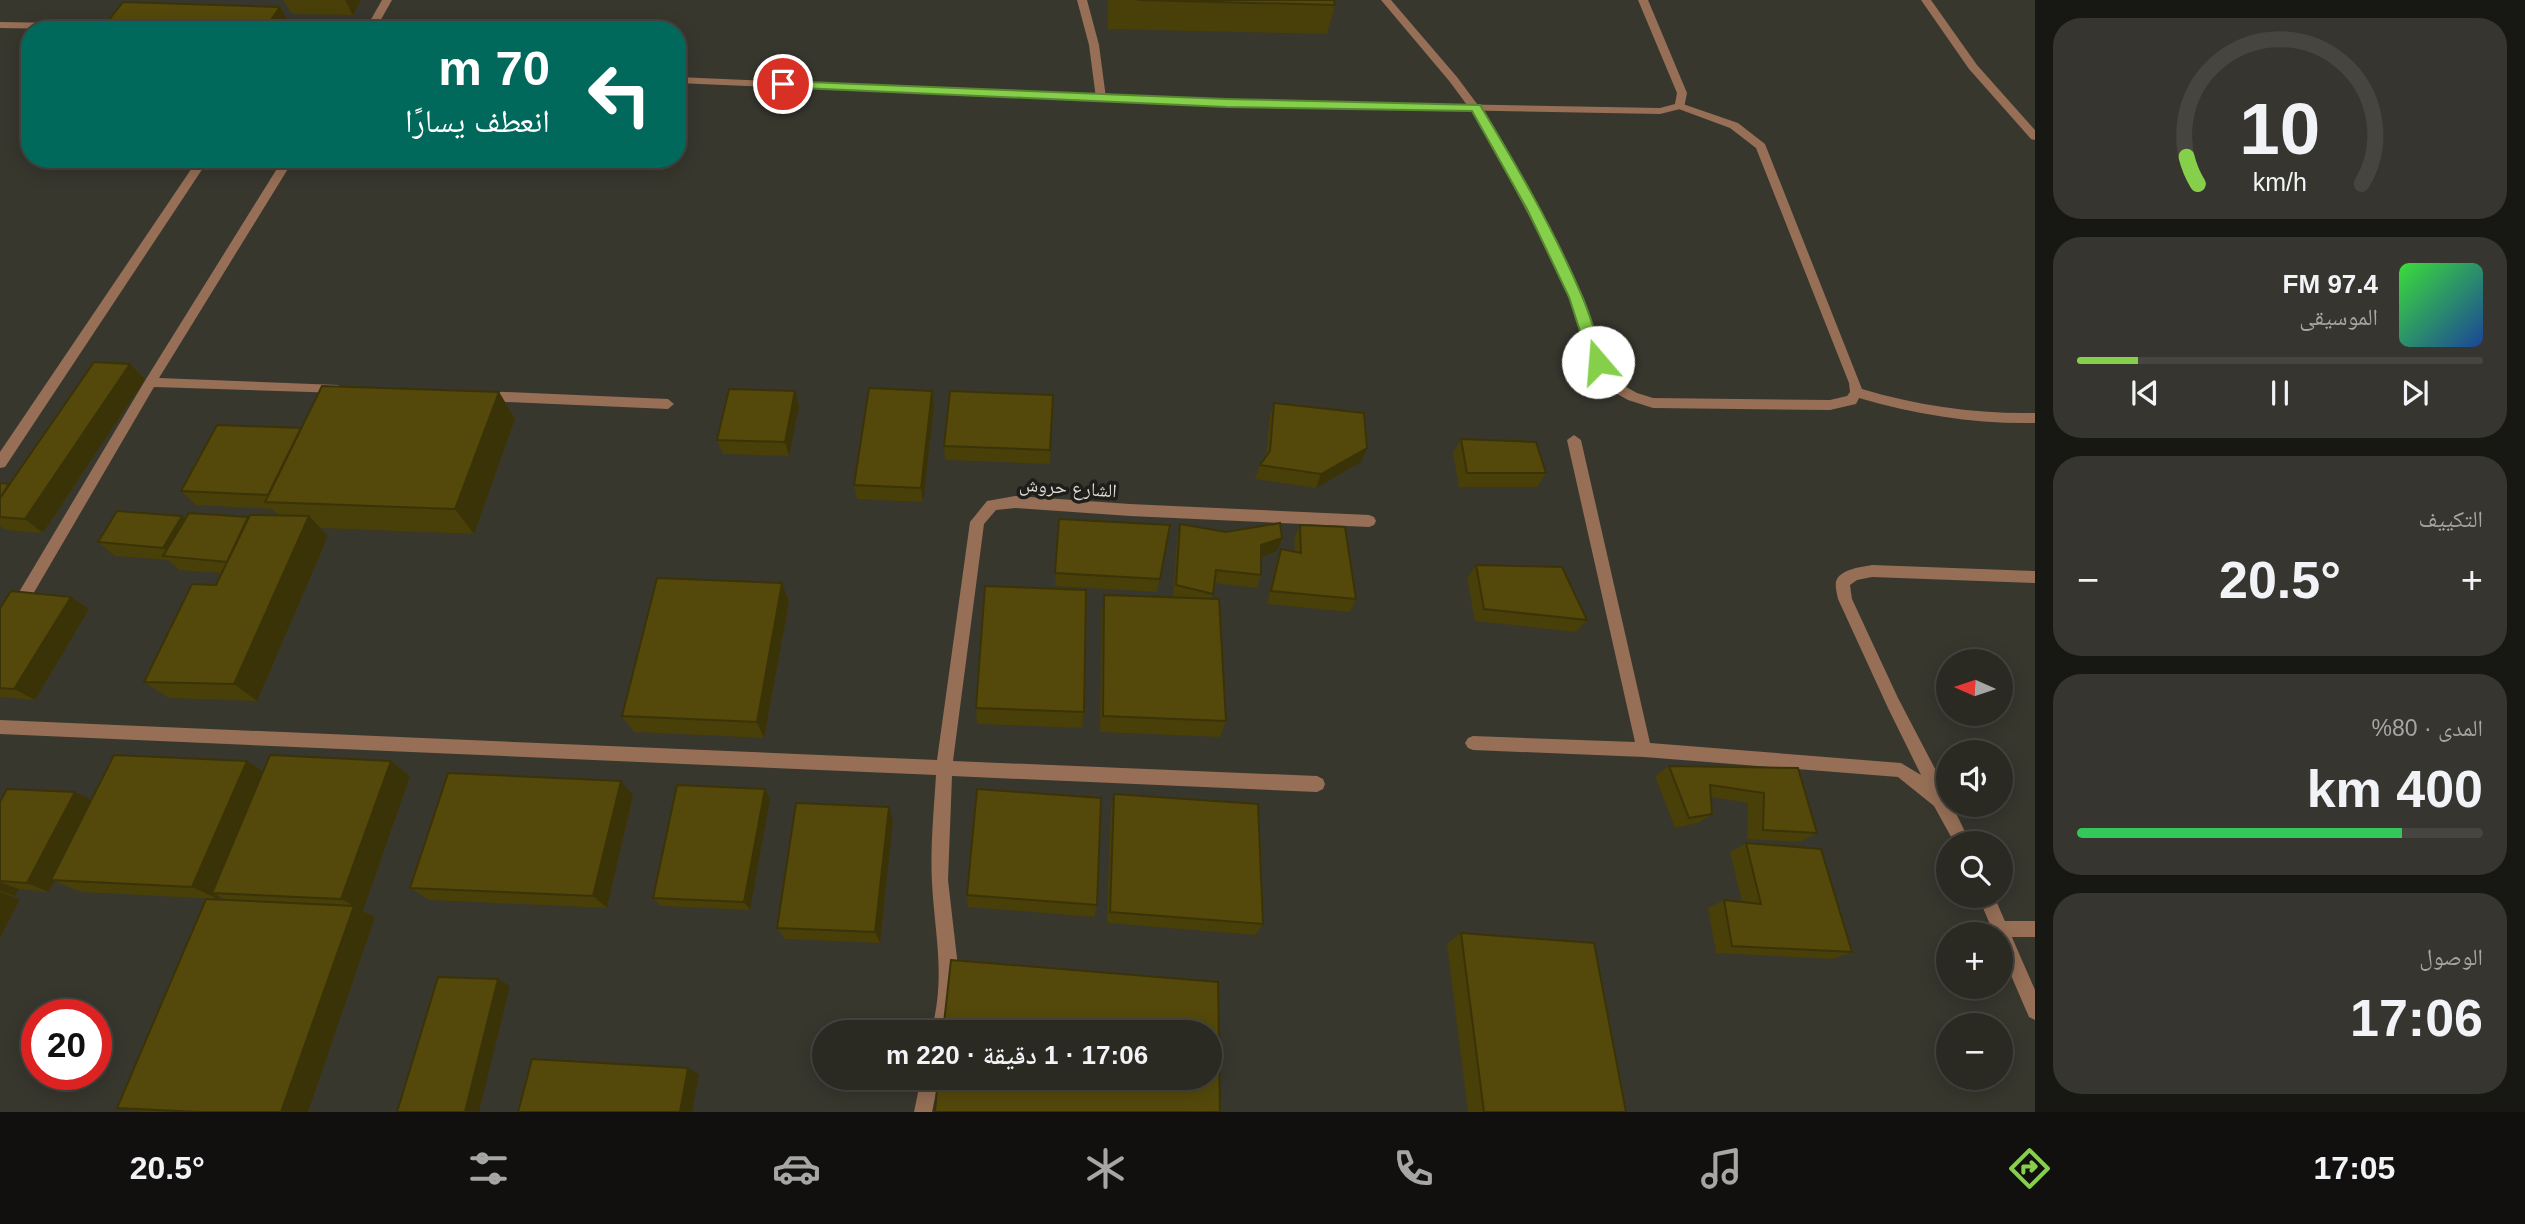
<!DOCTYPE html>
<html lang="ar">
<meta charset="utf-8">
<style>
body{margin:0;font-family:Arial,"Noto Naskh Arabic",sans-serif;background:#36352f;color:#f1f3f6;direction:rtl;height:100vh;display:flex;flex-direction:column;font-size:26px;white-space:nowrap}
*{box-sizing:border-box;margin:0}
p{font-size:23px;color:#a5a6a5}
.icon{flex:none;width:38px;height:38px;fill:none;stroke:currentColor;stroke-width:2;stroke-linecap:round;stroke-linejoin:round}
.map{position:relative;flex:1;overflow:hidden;direction:ltr}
.details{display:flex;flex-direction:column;gap:18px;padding:18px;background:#171713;width:490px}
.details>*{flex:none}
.top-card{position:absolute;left:21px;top:21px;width:665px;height:147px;border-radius:28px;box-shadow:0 4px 18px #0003,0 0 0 2px #464540;direction:rtl;background:#00695c;color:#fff;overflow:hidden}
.needle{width:46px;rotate:273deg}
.controls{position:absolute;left:1936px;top:649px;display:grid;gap:14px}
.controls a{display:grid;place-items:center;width:77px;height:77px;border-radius:50%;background:#2a2922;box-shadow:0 4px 18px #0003,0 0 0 2px #464540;font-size:35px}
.speed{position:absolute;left:21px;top:999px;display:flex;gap:14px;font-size:35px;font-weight:700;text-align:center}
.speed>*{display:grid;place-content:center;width:91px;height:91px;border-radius:50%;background:#2a2922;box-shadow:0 4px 18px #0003,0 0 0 2px #464540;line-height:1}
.speed .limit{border:10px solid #d22;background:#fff;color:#111}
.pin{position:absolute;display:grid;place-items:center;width:60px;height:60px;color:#fff;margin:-30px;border:4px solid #fff;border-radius:50%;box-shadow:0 2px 7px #0007}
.me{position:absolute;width:77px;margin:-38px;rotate:342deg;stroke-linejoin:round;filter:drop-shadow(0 0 5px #0008)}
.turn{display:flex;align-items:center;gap:24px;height:147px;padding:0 21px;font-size:32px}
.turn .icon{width:91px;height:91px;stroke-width:2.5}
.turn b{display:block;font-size:49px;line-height:60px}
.big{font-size:52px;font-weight:600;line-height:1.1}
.details .card{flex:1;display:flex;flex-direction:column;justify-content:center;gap:10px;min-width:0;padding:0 24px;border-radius:28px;background:#36352f}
.details .dial{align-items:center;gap:0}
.dial svg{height:182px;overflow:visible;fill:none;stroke:#464540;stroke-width:7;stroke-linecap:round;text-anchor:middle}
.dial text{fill:#f1f3f6;stroke:none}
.song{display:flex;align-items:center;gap:21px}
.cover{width:84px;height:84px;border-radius:10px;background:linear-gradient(135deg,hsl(120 70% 55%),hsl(220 70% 35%))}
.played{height:7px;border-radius:4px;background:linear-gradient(90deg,#86cf4b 15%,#464540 15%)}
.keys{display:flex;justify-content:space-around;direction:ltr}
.heat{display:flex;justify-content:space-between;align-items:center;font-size:38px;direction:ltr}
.charge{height:10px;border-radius:5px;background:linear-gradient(90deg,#34c759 80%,#464540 0)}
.trip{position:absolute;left:812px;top:1020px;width:410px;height:70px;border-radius:35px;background:#2a2922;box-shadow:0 4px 18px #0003,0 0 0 2px #464540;font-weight:600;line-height:70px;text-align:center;direction:rtl}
.tab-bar{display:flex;height:112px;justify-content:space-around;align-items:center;background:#11100e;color:#a5a6a5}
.tab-bar .icon{width:49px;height:49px}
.tab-bar .on{color:#86cf4b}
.tab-bar b{font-size:32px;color:#f1f3f6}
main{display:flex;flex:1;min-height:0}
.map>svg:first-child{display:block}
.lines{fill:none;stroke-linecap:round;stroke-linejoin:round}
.lane{fill:#966f56;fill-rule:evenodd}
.street{fill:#966f56;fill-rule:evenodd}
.wall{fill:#483f09}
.shaded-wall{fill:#3b3308}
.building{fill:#54490b;stroke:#3b3308;stroke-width:2}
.route{fill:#86cf4b;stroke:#578731;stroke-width:2}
.labels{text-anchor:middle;stroke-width:7;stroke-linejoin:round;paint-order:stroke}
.street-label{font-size:19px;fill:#dbdad4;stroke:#1f1e1a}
</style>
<main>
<section class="details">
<div class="card dial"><svg viewBox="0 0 100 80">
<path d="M14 69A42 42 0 1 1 86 69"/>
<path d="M14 69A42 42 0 0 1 9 57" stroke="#86cf4b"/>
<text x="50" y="56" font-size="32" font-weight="700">10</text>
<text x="50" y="72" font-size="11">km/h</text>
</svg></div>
<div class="card">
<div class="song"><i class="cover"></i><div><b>97.4 FM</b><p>الموسيقى</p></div></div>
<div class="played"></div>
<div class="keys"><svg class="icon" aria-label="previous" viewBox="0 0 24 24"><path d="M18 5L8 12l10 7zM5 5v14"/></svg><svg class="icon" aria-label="pause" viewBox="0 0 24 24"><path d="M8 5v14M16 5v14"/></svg><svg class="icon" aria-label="next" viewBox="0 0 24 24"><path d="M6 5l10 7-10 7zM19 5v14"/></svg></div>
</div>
<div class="card"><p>التكييف</p>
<div class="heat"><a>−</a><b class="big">20.5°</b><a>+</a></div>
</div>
<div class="card"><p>المدى · 80%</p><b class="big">400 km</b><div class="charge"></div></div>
<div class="card"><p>الوصول</p><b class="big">17:06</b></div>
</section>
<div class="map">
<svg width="2035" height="1112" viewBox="0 0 2035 1112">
<rect width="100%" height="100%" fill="#38372e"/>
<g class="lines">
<g class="lane">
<polygon points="1077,0 1087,0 1099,45 1106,98 1101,101 1096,98 1089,45"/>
<path d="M 1381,0 L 1391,0 L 1457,77 L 1489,120 L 1565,261 L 1581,295 L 1599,347 L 1610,372 L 1621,384 L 1637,393 L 1653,398 L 1830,400 L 1847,396 L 1850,392 L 1849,383 L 1756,148 L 1730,128 L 1676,108 L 1676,104 L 1680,103 L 1738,123 L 1765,144 L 1862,389 C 1919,406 1976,414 2035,413 L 2035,423 C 1975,424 1917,415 1859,398 L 1856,404 L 1830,410 L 1653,408 L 1628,400 L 1612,391 L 1602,379 L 1592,362 L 1569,295 L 1553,261 L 1478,120 L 1450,82 Z"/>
<polygon points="1921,0 1931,0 1977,65 2035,130 2035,140 2031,139 1969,69"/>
<polygon points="0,22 123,24 128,27 124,30 0,28"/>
<polygon points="198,159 209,159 5,467 0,468 0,452"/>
<polygon points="2000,921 2035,921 2035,937 2000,937 2000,934 1994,934 1992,929 1994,923"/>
</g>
<g class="street">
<polygon points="382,0 392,0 375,30 365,30"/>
<polygon points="1638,0 1648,0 1687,93 1684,108 1660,114 1226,106 677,83 677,77 1226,100 1660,108 1675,104 1677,93"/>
<polygon points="283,159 294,159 159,378 338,385 344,390 342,393 154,387 5,642 0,643 0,624 146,379"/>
<polygon points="484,391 668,399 674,404 668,409 484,401 478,396"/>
<path d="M 1574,435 L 1581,440 L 1650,743 L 1901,763 L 1921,775 L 1888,708 L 1838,599 C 1837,594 1835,586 1836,582 C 1839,569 1862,567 1872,565 L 2035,571 L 2035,583 L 1872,577 L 1857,580 L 1850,585 L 1852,599 L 1898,698 L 1944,786 L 1948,805 L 1952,805 L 1971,844 L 1955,844 L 1934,806 L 1898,777 L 1644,757 L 1473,750 L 1468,748 L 1465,743 L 1468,738 L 1473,736 L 1635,742 L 1567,440 Z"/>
<path d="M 1015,496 L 1130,504 L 1369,515 L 1374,517 L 1376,521 L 1374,525 L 1369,527 L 1130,516 L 1015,508 L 996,510 L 984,524 L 953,761 L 1317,776 L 1323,779 L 1325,784 L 1323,789 L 1317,792 L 952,776 L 948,880 L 958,967 L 956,1005 L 949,1032 L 931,1032 C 946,977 935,937 932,883 C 930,847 934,810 936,775 L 0,734 L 0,720 L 937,760 L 970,522 L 987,501 Z"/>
<polygon points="1978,896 1994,896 2035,990 2035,1020 2029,1017 2000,950 2000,934 1994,934"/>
<polygon points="921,1078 939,1078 932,1112 914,1112"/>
</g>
</g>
<g class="wall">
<polygon points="283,0 361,0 353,15 292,14"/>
<polygon points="1108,0 1334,0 1335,5 1327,34 1108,29"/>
<polygon points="130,364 145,379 43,533 6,530 0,526 0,483 9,484"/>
<polygon points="795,391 799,406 789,456 723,454 717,440"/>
<polygon points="499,392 515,419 474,534 320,528 328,536 257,701 169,698 144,682 216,585 221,573 179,570 168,560 115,556 98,542 182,516 185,519 279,515 272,509 196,505 181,491 301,428"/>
<polygon points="1053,395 1050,464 945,460 944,446"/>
<polygon points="1274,403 1361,462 1316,488 1255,479 1260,465 1266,456 1270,417"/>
<polygon points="934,405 923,502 857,499 854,485"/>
<polygon points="1461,439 1546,473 1537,487 1459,487 1453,453"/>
<polygon points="1059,519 1170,525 1157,592 1055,586"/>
<polygon points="1180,524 1226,532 1282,538 1277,551 1261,557 1261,575 1257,588 1214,583 1212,599 1226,721 1220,737 1100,732 1102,613 1104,595 1173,597 1177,538"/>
<polygon points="1300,525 1356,599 1350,612 1267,604 1276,563 1281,549 1295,552 1294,539"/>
<polygon points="1476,565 1587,620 1576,632 1475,621 1467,578"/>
<polygon points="782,583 789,602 764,738 634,732 622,716"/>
<polygon points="71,597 89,609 35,700 0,697 0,608"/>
<polygon points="976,708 1084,712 1082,728 977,724"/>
<polygon points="247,761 263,772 391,761 410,776 363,911 375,917 308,1112 143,1112 117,1108 226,900 219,896 218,899 81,892 54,881 49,892 19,889 15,896 11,896 20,899 0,938 0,802 91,800"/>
<polygon points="1669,766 1798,768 1817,833 1800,842 1747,839 1748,803 1711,797 1712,814 1698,823 1675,828 1655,776"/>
<polygon points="765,789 770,799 750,910 661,906 653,898"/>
<polygon points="1114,794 1263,924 1255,935 1107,923 1111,808"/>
<polygon points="633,795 607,908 429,900 410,888"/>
<polygon points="893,821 880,943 785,939 777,928"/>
<polygon points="1746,843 1852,952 1833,959 1716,953 1708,908 1724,900 1742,902 1730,852"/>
<polygon points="967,895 1097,905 1094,917 968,907"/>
<polygon points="1461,933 1626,1112 1468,1112 1447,944"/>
</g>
<g class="shaded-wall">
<polygon points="345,0 361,0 353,15"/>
<polygon points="280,7 293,30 264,30"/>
<polygon points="130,364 145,379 43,533 25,519"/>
<polygon points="795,391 799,406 789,456 785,442"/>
<polygon points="932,391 934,405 923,502 921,488"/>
<polygon points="499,392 515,419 474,534 455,509"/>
<polygon points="1367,448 1361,462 1316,488 1321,474"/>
<polygon points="182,516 197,530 175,557 163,548"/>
<polygon points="309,516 328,536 257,701 234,684"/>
<polygon points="1282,538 1277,551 1257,559 1261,545"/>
<polygon points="782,583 789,602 764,738 757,722"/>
<polygon points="71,597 89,609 35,700 14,689"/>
<polygon points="247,761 270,776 212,893 219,896 218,899 192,887"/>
<polygon points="391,761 410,776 363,911 375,917 308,1112 281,1112 354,906 341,899"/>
<polygon points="621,781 633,795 607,908 593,896"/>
<polygon points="765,789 770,799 750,910 744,902"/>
<polygon points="75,792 95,802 51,880 54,881 49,892 27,883"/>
<polygon points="889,807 893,821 880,943 875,932"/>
<polygon points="0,882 19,889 15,896 0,891"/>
<polygon points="0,892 20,899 0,938"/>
<polygon points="498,979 510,986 479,1112 465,1112"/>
<polygon points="688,1068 699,1074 692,1112 680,1112"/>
</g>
<g class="building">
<polygon points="1137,0 1334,0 1335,5"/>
<polygon points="123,2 280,7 264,30 101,30"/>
<polygon points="94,362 130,364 25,519 0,517 0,498"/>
<polygon points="322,386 499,392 455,509 265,502"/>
<polygon points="869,388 932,391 921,488 854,485"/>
<polygon points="729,389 795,391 785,442 717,440"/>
<polygon points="950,391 1053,395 1050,450 944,446"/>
<polygon points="1274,403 1364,413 1367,448 1321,474 1260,465 1270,451"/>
<polygon points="217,425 301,428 268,495 181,491"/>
<polygon points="1461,439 1536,442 1546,473 1467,473"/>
<polygon points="0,483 9,484 0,498"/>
<polygon points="117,511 182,516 163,548 98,542"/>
<polygon points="189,513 248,517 227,562 163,556"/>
<polygon points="250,515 309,516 234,684 144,682 192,584 216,585"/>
<polygon points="1059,519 1170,525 1160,579 1055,573"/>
<polygon points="1280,523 1282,538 1261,545 1261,575 1216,570 1213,594 1176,585 1180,524 1226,532"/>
<polygon points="1300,525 1345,527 1356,599 1271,591 1281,549 1301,553"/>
<polygon points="1476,565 1562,567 1587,620 1484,609"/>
<polygon points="657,578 782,583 757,722 622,716"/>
<polygon points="985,586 1086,590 1084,712 976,708"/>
<polygon points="11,591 71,597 14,689 0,688 0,608"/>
<polygon points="1104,595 1219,599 1226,721 1103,716"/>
<polygon points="114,755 247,761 192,887 51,880"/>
<polygon points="270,755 391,761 341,899 212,893"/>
<polygon points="1669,766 1798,768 1817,833 1763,830 1764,793 1710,785 1712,814 1689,818"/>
<polygon points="448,773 621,781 593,896 410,888"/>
<polygon points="677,785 765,789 744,902 653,898"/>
<polygon points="7,789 75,792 27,883 0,881 0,802"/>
<polygon points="977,789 1101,798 1097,905 967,895"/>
<polygon points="1114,794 1258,804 1263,924 1110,912"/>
<polygon points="796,803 889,807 875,932 777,928"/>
<polygon points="1746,843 1821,849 1852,952 1732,946 1724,900 1761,904"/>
<polygon points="206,899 354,906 281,1112 197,1112 117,1108"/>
<polygon points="1461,933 1594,943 1626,1112 1484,1112"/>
<polygon points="951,960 1218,982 1220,1112 935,1112 938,1078 1209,1078 1209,1032 943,1032"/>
<polygon points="438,977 498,979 465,1112 397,1112"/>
<polygon points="532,1059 688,1068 680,1112 518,1112"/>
</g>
<path class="route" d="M 783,81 L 1226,99 L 1480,105 C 1517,166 1554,230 1582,296 C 1591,317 1597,340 1605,362 L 1598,368 L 1590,362 L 1569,297 L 1527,209 L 1472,111 L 1226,107 L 779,87 L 779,82 Z"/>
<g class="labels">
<g class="street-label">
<text transform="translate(1068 487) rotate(4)" y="7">الشارع حروش</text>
</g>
</g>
</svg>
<div class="controls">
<a><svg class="needle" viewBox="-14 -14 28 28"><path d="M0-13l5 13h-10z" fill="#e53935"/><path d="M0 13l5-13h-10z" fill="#a5a6a5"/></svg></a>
<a><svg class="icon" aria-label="sound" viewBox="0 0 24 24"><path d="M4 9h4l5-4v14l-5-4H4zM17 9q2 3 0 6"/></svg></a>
<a><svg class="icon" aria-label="search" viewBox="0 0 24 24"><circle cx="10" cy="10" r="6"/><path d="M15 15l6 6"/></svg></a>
<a>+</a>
<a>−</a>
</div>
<div class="speed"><div class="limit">20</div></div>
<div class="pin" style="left:783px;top:84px;background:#d93025"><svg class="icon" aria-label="arrive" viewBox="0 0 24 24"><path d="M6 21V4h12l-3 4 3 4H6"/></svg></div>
<svg class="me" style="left:1598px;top:362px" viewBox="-20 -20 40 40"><circle r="19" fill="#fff"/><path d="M0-13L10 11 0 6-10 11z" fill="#86cf4b"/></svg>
<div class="trip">17:06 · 1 دقيقة · 220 m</div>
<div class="top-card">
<div class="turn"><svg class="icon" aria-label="left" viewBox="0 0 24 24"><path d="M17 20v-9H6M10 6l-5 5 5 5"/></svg><div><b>70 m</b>انعطف يسارًا</div></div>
</div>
</div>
</main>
<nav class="tab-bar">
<b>17:05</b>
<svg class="icon on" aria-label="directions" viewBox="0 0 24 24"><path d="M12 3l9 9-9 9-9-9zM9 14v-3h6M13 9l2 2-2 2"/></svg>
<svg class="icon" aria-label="music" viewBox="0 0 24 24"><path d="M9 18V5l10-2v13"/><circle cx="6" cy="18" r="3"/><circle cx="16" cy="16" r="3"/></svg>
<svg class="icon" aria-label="phone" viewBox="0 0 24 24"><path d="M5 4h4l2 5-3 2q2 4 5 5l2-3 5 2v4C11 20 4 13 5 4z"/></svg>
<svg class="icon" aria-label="climate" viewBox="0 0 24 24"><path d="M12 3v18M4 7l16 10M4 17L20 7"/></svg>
<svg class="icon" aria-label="car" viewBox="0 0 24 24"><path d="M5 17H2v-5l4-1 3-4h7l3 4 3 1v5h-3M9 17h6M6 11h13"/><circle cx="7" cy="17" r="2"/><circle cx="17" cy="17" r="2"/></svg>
<svg class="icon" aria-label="filters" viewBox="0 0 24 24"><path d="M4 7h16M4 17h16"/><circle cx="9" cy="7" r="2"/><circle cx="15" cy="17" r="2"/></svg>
<b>20.5°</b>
</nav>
